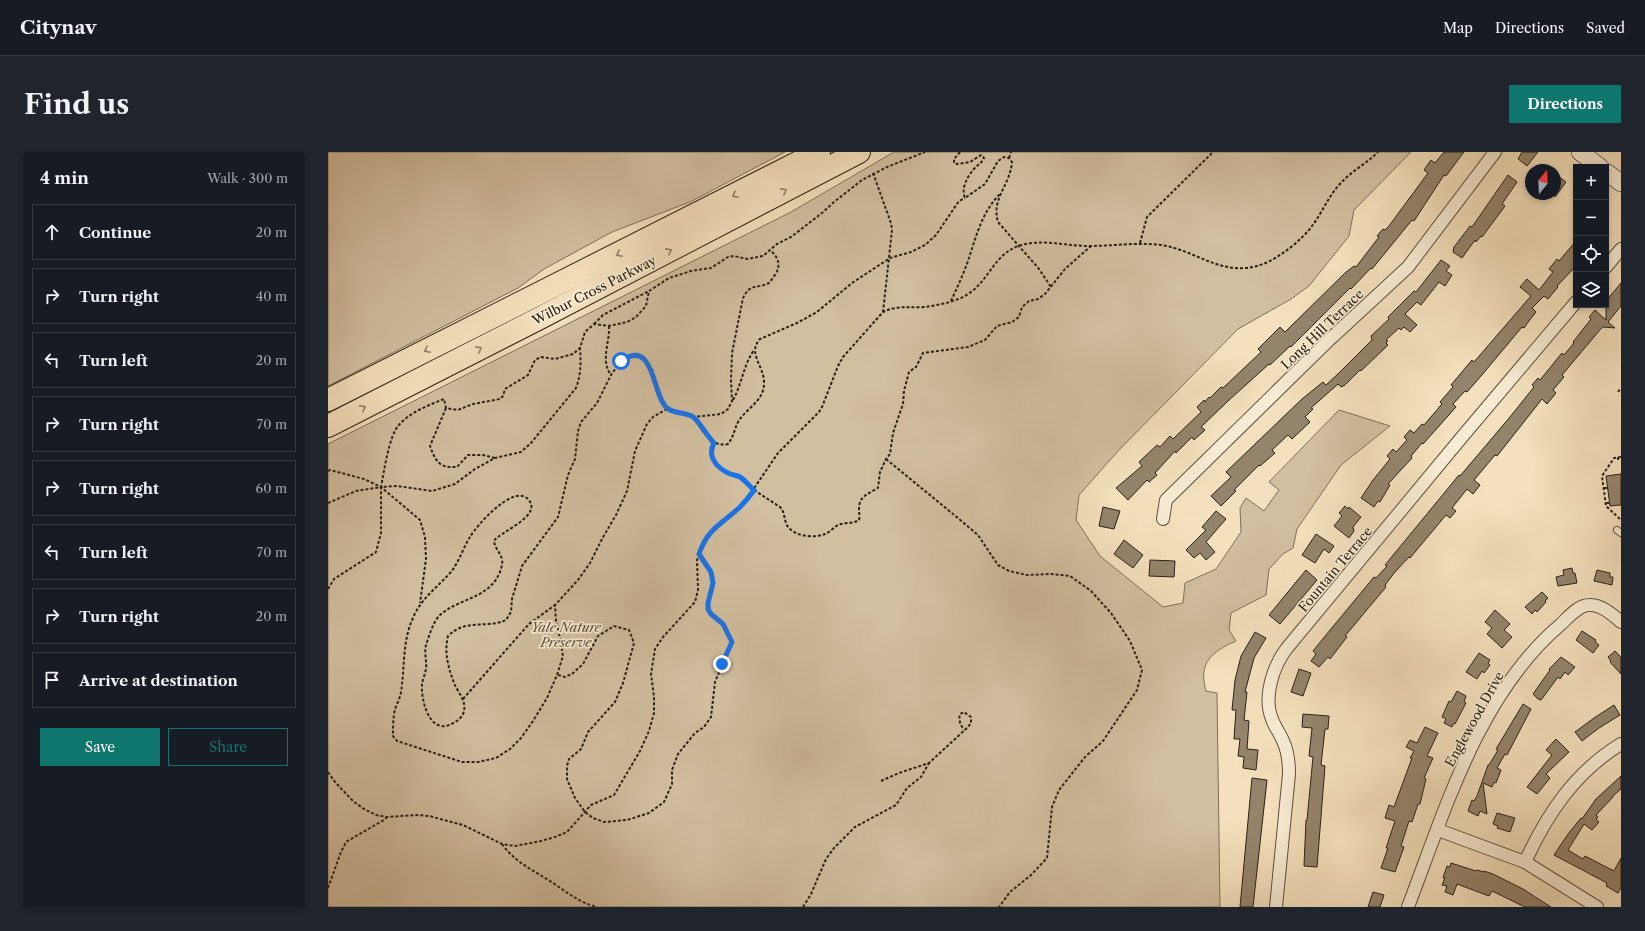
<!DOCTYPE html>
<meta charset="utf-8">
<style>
body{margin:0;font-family:"Libre Caslon Text",serif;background:#20242c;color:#f1f3f6}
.controls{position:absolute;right:12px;top:12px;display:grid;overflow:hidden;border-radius:0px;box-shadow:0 2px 6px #0003}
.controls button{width:36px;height:36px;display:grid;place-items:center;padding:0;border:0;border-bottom:1px solid #363941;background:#171b24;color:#f1f3f6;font:20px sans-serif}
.compass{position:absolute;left:1197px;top:12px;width:36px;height:36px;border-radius:50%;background:#171b24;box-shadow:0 2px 6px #0003;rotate:18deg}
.stop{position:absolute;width:12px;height:12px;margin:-9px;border:3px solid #1a73e8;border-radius:50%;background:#fff}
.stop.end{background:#1a73e8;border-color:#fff;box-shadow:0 1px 4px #0008}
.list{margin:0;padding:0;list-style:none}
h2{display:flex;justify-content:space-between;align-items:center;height:52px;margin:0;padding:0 16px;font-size:17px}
h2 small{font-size:13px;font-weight:400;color:#9ea1a6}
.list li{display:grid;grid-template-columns:26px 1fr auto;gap:12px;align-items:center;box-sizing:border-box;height:56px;margin:0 8px 8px;padding:0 8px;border:1px solid #363941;border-radius:0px}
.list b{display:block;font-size:15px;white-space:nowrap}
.list em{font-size:13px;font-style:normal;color:#9ea1a6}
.actions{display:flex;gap:8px;padding:12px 16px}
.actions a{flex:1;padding:9px 0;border:1px solid #0f766e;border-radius:0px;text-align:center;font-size:14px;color:#0f766e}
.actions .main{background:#0f766e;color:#fff}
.icon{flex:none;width:22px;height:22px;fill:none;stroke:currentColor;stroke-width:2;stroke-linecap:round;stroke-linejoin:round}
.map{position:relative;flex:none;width:1293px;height:755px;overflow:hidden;border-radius:0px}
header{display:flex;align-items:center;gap:24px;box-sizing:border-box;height:56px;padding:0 20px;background:#171b24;border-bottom:1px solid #363941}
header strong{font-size:19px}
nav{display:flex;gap:22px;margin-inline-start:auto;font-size:14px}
.intro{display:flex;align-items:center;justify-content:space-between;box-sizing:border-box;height:96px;padding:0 24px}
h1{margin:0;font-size:28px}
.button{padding:10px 18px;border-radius:0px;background:#0f766e;color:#fff;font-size:14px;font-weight:700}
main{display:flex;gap:24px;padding:0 24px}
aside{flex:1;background:#171b24;border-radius:0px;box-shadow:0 2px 6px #0003}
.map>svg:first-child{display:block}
</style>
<header>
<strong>Citynav</strong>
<nav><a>Map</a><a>Directions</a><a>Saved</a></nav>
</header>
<div class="intro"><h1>Find us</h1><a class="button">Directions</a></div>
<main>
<aside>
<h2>4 min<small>Walk · 300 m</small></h2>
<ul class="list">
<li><svg class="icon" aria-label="ahead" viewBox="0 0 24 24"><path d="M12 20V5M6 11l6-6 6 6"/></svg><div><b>Continue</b></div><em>20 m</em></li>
<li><svg class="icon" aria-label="right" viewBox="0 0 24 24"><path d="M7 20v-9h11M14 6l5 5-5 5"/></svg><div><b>Turn right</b></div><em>40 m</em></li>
<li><svg class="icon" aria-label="left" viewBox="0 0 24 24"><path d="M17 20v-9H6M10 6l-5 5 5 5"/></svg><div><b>Turn left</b></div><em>20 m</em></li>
<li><svg class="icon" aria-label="right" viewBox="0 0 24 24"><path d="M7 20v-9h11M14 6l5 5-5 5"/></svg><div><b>Turn right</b></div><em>70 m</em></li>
<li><svg class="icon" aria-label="right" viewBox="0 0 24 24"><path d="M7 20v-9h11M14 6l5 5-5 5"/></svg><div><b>Turn right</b></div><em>60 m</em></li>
<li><svg class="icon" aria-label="left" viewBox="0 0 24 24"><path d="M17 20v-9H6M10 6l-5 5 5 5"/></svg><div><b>Turn left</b></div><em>70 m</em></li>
<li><svg class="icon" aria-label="right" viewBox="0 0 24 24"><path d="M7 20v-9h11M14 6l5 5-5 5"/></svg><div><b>Turn right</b></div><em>20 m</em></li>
<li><svg class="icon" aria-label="arrive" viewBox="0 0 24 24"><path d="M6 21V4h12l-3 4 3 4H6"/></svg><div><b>Arrive at destination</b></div></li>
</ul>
<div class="actions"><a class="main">Save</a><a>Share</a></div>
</aside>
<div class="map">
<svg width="1293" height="755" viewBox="0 0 1293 755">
<rect width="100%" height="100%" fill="#f4e0bc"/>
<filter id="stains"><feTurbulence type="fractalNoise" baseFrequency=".005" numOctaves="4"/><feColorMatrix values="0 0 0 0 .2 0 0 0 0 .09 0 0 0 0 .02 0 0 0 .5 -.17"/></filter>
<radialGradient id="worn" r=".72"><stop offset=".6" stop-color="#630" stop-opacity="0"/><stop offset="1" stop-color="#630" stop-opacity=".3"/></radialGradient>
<g fill="#d2bfa0" stroke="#7e705a">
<path d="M0 0H457L362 50 284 80 216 117 190 136 0 234Z"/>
<path d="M566 0H1083L1026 58 1021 84 981 134 963 147 910 177 790 299 751 343 748 368 772 404 835 455 855 451 857 431 888 417 913 380 912 356 918 346 936 359 951 338 941 330 1011 258 1062 274 1013 313 969 377 965 396 955 402 941 417 938 443 903 461 901 478 908 489C883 500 870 511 878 539L889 541 892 755H0V292L463 60Z"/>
</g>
<g fill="#94846c" stroke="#2b2015">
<path d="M1116 0H1136L1118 24 1116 23 1086 69 1084 68 1044 117 1043 116 1023 137 1022 136 963 195 962 194 942 213 941 212 900 249 873 275 877 278 866 288 864 285 848 301 847 299 827 321 829 323 821 330 819 328 800 348 788 336 814 314 811 310 829 293 832 295 842 284 845 287 873 260 869 255 876 248 877 250 881 245 882 246 893 235 895 236 933 200 930 197 952 175 957 180 1017 121 1026 114 1028 115 1051 85 1049 84 1055 77 1057 78 1061 74 1100 21 1096 18 1103 8 1107 11Z"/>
<path d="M1194 0H1210L1199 14 1190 7Z"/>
<path d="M1227 22 1238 30 1227 45Z"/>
<path d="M1180 23 1189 30 1174 52 1177 54 1154 85 1153 84 1148 90 1147 88 1134 106 1125 100 1126 95 1142 74 1144 75Z"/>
<path d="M1248 89V114L1229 134 1230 135 1220 147 1216 144 1204 156 1208 160 1201 169 1196 176 1194 175 1153 224 1139 240 1137 239 1125 252 1128 255 1095 292 1094 291 1083 304 1084 306 1060 332 1062 333 1052 350 1050 349 1046 355 1033 346 1045 328 1062 307 1059 304 1065 297 1068 300 1079 288 1076 285 1082 278 1086 281 1094 272 1096 273 1114 252 1112 250 1125 235 1123 233 1144 208 1146 210 1203 144 1192 135 1199 127 1211 138 1225 120 1221 117 1229 107 1231 109Z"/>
<path d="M1113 108 1122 114 1118 119 1124 123 1117 134 1111 130 1093 153 1089 150 1077 162 1089 173 1082 180 1076 175 1073 178 1071 176 1058 188 1060 189 1058 191 1060 193 1033 219 1032 218 1017 233 1013 235 1010 232 983 256 985 257 977 265 982 270 964 287 960 283 944 298 947 301 932 314 931 313 906 338 908 339 893 354 883 344 903 325 898 320 974 247 995 230 998 233 1013 219 1044 188 1043 184 1061 167 1060 165 1086 139 1088 140Z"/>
<path d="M1293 131V154L1280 170 1287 176 1275 175 1271 179 1234 223 1236 225 1225 238 1228 241 1219 252 1214 247 1169 304 1167 303 1146 328 1152 333 1145 342 1139 337 1124 356 1128 359 1122 366 1118 363 1082 406 1081 405 1067 420 1057 433 1058 435 1017 484 1019 485 1002 507 1000 505 991 515 983 509 988 502 985 499 998 483 1046 425 1048 426 1059 414 1057 413 1131 323 1132 324 1182 265 1206 235 1204 233 1210 226 1212 228 1234 201 1236 203 1246 191 1245 190 1263 167 1261 165 1267 158 1278 168V149Z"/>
<path d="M1293 322V353L1282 354 1278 324Z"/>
<path d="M1017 354 1020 357 1021 355 1033 365 1025 375 1026 379 1021 386 1006 374 1014 364 1011 361Z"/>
<path d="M775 355 792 359 786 377 771 374Z"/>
<path d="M888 359 898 367 878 390 887 400 878 408 872 401 866 406 858 398 878 378 874 375Z"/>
<path d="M988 382 1006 394 1001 401 996 397 987 411 974 403Z"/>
<path d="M796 388 815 403 805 416 786 402Z"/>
<path d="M822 408 847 409 846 425 821 424Z"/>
<path d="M1244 416 1245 421H1247L1249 431 1230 434 1228 425 1236 423 1235 418Z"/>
<path d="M978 418 989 428 952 472 941 463Z"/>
<path d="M1269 418 1282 421V425H1285L1284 433 1266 429Z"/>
<path d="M1214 440 1220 446 1217 449 1218 450 1209 460 1207 458 1204 462 1197 455Z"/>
<path d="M1167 458 1182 472 1176 478 1184 485 1174 496 1159 482 1164 476 1157 470Z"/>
<path d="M1254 479 1268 488 1267 490 1271 493 1265 501 1248 488Z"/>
<path d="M927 480 938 486 926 506 917 540H919L916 568 921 569 919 597 930 598 928 618 915 616 916 605 910 604 912 587H906L908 558H904L907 528 913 504Z"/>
<path d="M1287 499 1293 505V522L1282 510 1283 509 1280 505Z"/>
<path d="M1151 501 1162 508 1160 511 1162 513 1156 521 1154 519 1149 527 1138 520Z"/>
<path d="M1233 505 1247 515 1240 523 1237 520 1232 527 1230 525 1213 548 1210 547 1205 542 1222 518 1221 517Z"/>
<path d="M971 517 983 521 975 544 963 540Z"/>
<path d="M1129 539 1138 544 1136 550 1138 551 1127 572 1126 571 1124 575 1116 571 1118 567 1114 565 1121 549 1123 550Z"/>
<path d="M1195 552 1203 557 1179 603 1177 602 1169 616 1173 618 1168 631 1166 630 1164 635 1155 631 1159 662 1152 659 1150 664 1140 659 1144 648 1146 649 1149 644 1160 613H1161L1170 598 1168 597Z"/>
<path d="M1286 553 1292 563 1271 576 1254 589 1247 580 1266 566Z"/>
<path d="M975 562 1001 564 1000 577H997L993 613 997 614 989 715 976 714 978 668H979L985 605 981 604 984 576 974 575Z"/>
<path d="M1097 575 1110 581 1099 604 1105 606 1096 626 1098 627 1092 652H1090L1084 670 1081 669 1073 694 1076 695 1067 720 1053 716 1060 696H1058L1067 669 1057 666 1061 653 1066 655 1084 606H1082L1086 599 1078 595 1082 588 1089 591Z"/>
<path d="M1228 587 1241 600 1218 622 1222 626 1209 642 1199 635 1224 603 1218 598Z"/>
<path d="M1293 624V637L1285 644V645L1268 663 1270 665 1268 667 1271 670 1264 678 1256 672 1240 698 1255 707 1257 704 1286 719 1293 706V736L1290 741 1278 734 1279 731 1226 703 1240 682 1253 666 1254 667 1268 647Z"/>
<path d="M924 626 939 628 925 755H912Z"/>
<path d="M1169 661 1187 666 1182 680 1169 676 1170 674 1165 672Z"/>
<path d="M1123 711 1148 719 1149 718 1156 720V719L1165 722 1195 737 1223 755H1197L1164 739 1161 744 1129 732 1125 743 1117 740 1119 734 1114 733 1117 726H1115L1119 714 1122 715Z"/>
<path d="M1045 740 1056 743 1052 755H1040Z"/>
</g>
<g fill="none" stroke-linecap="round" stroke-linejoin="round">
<defs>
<path id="service" d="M1289 378 1293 381"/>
<g id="minor">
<path d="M1278 115 1293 97"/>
<path d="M835 367 838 348 1000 189 1080 115 1167 0"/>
<path d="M1110 678 1197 710 1269 755"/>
<path d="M1197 710C1219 662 1247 620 1293 592"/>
<path d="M948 755 961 622C961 611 960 599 955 589 952 581 946 574 944 567 935 545 945 514 959 496L1134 285 1248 150"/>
<path d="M1080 755C1117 658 1151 542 1232 473 1240 466 1250 453 1261 453 1273 452 1285 463 1293 470"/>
</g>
<g id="secondary">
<path d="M1252 0 1272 15"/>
<path d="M1278 20 1293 31"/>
</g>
<g id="motorway">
<path d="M0 248 491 0"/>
<path d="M0 274 208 168 531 0"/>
</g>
</defs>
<use href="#service" stroke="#5d503f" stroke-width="8"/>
<use href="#minor" stroke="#5d503f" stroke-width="14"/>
<use href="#secondary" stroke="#2b2015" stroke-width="18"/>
<use href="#motorway" stroke="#2b2015" stroke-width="24"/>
<g stroke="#2b2015" stroke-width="2" stroke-dasharray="3 2" stroke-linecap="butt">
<path d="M632 0 626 7V11L629 12 642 10 653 3 656 6C654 11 649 13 645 18 639 25 633 37 637 46L657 32 670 9 676 5 681 6 684 10C682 34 663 46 670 70L711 117 723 135"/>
<path d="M681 6 683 0"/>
<path d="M545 21 563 71 564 78 555 160"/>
<path d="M812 91 819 65 885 0"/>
<path d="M623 149C629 136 635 123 640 109 648 85 654 59 673 41"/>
<path d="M266 172 275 163 321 139"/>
<path d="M281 174C282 191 272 208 283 223"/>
<path d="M1290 240 1293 236"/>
<path d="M405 248C414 232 415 214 426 198"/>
<path d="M118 256 102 294C108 310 111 316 129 315L140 303H155L167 306"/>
<path d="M339 257 325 265 319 272 307 299 299 339 288 363 274 387 262 411 250 428 227 453 228 469 232 486 235 504 229 523 219 546 205 569 193 586 182 597 168 606 150 610H134L69 589 65 584C65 576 65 566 67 557 69 552 72 546 73 540 77 515 74 490 85 466 93 446 110 435 123 420 131 410 135 396 142 385 149 373 185 332 200 347 216 364 171 380 166 389 167 397 173 401 174 408 175 412 173 416 172 420 161 447 131 446 112 463 105 470 101 484 98 493 96 501 99 509 98 517 97 522 95 527 94 532 93 545 99 577 118 574 125 572 132 568 135 562 140 550 130 541 126 531 120 515 116 500 120 484 138 466 159 477 178 468L183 460 184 447 194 414 230 365 240 323 247 307 250 279 253 270 269 251 283 223 293 209 303 204 311 205 320 212 325 219 332 247 339 257 365 265 393 262 400 257 404 249 403 228 404 201 415 146C422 131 429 137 441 131 443 129 445 125 447 123 453 114 451 106 443 99"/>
<path d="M365 265C374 277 382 296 400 292 406 284 406 278 410 270 418 256 437 249 436 230 436 214 419 201 432 187L469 171 489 160 524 131 562 106 583 100 597 93 608 83 631 49 637 46"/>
<path d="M386 291 382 301 384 306 391 314 399 321 413 326 426 338 452 355C458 361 455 371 462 377 470 385 488 386 497 382 502 380 506 375 510 373 517 370 525 372 531 368 532 364 531 361 531 357 531 344 540 342 550 336L552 320 558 307 562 302 565 281 575 252 576 239 581 220 588 215 595 201 640 195 657 188 669 174 684 170 691 165 694 155 701 149 710 147 717 142 737 117 763 94"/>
<path d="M1290 305V309"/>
<path d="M1293 305 1286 306 1274 324 1278 354 1293 368"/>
<path d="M558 307 625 362 650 383 670 413 681 419 699 423 723 422 742 424 763 439 783 461 802 489 814 518 809 538 775 589 757 605 731 638 724 655 719 706 703 723 682 740 671 755"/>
<path d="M0 319 2 318 36 327 53 335 92 368 97 385 98 407 92 451"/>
<path d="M1276 336H1280"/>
<path d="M0 351 28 339 53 335C56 320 61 283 71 273 82 260 101 253 116 247L118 256 130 258 145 252 172 247 175 244 177 237 200 223 207 208 213 205 227 207 245 202 252 196 257 180 266 172 281 174 299 170 308 165 318 154 321 139 341 126 363 119 383 116 400 105 406 104 419 107 435 104 449 92 463 85 494 61 506 50 534 28 559 15 597 0"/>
<path d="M1278 351H1282"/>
<path d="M0 437 6 427 48 400 53 381V335L69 334 104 339 127 332 147 317 167 306 193 300 203 291 248 236C253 222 253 211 252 196"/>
<path d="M230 523 237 525 244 522 255 512 270 484 286 474 301 478 306 491 295 531 287 550 260 580 253 597 241 607 239 614V627L247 646 257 660 265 666 276 670 299 668 321 661 336 650 344 632V618L350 602 367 581 376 575 383 565 387 530 404 489 395 472 383 462 380 457V451L385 431 383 420 371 402"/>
<path d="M135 547 201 472 227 453"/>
<path d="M0 620 7 630 25 649 36 657 48 663 59 665 88 663 101 664 135 673 174 692 187 694 213 689 227 685 239 680 263 653 286 643 312 599 321 579 326 561V545L323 522 327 497 335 485 367 450 370 438 369 408 373 395 380 383 387 375 416 351 450 301 491 260 494 255 510 214 515 205 555 160C569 153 582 156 597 155 610 153 628 150 640 142 665 126 666 95 704 91 723 89 742 94 761 94 785 94 809 90 833 93 869 98 895 127 935 112 951 106 974 88 984 74 994 61 1000 45 1011 33 1022 20 1038 12 1050 0"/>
<path d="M553 629 571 621 601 611 640 575 643 571V565L636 560 632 562C630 569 633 573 636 578"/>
<path d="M174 692C187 711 209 720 228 733 241 742 253 751 269 755"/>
<path d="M0 736 13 700 18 690 56 668 59 665"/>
<path d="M475 755 483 742 498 707 506 696 527 675 568 653 579 636 593 625 601 611"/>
</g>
<use href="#service" stroke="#f8ebd3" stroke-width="6"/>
<use href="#minor" stroke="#f8ebd3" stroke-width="12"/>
<use href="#secondary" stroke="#f8ebd3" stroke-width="17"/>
<use href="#motorway" stroke="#f4e0bc" stroke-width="22"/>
</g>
<defs><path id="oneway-chevron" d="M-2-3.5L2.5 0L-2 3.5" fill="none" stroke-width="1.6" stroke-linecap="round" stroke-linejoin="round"/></defs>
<g stroke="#908068">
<use href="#oneway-chevron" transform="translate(456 39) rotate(-28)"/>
<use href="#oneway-chevron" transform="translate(407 43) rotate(153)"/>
<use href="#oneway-chevron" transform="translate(341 99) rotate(-28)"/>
<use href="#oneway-chevron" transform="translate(291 102) rotate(153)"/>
<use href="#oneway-chevron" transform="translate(151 197) rotate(-27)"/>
<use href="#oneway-chevron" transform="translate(99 198) rotate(153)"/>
<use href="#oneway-chevron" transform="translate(35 256) rotate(-27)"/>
</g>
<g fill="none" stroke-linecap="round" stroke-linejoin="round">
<path stroke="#1a73e8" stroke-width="5" d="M293 209C327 185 324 244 339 256 346 262 358 260 365 265 370 268 380 285 386 291 379 304 388 315 400 321 404 323 408 323 412 325 417 328 421 334 426 338 422 344 417 350 412 355 394 372 380 376 371 402L383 420 385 431 380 451V457L383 462 395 472 404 490 394 512"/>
</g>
<g text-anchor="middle" stroke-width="3.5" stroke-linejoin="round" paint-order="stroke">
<g font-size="13" fill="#2b2015" stroke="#f8ebd3">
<text transform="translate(266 138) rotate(-27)" y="5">Wilbur Cross Parkway</text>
<text transform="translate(994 177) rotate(-44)" y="5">Long Hill Terrace</text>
<text transform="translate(1007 417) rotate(-50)" y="5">Fountain Terrace</text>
<text transform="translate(1146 567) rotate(-61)" y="5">Englewood Drive</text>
</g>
<g font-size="13" font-style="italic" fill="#5d503f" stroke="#f8ebd3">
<text x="238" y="480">Yale Nature<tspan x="238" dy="15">Preserve</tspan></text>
</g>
</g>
<rect width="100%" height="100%" filter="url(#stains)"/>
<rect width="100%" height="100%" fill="url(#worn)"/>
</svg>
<div class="controls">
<button>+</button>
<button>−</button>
<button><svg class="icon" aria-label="locate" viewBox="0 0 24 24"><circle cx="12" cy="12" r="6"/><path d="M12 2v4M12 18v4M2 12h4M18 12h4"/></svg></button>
<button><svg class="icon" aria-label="layers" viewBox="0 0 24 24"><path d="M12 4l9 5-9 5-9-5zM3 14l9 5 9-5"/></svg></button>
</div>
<svg class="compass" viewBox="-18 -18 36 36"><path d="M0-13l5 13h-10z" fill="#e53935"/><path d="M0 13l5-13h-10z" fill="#9ea1a6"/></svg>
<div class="stop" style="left:293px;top:209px"></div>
<div class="stop end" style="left:394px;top:512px"></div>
</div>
</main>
